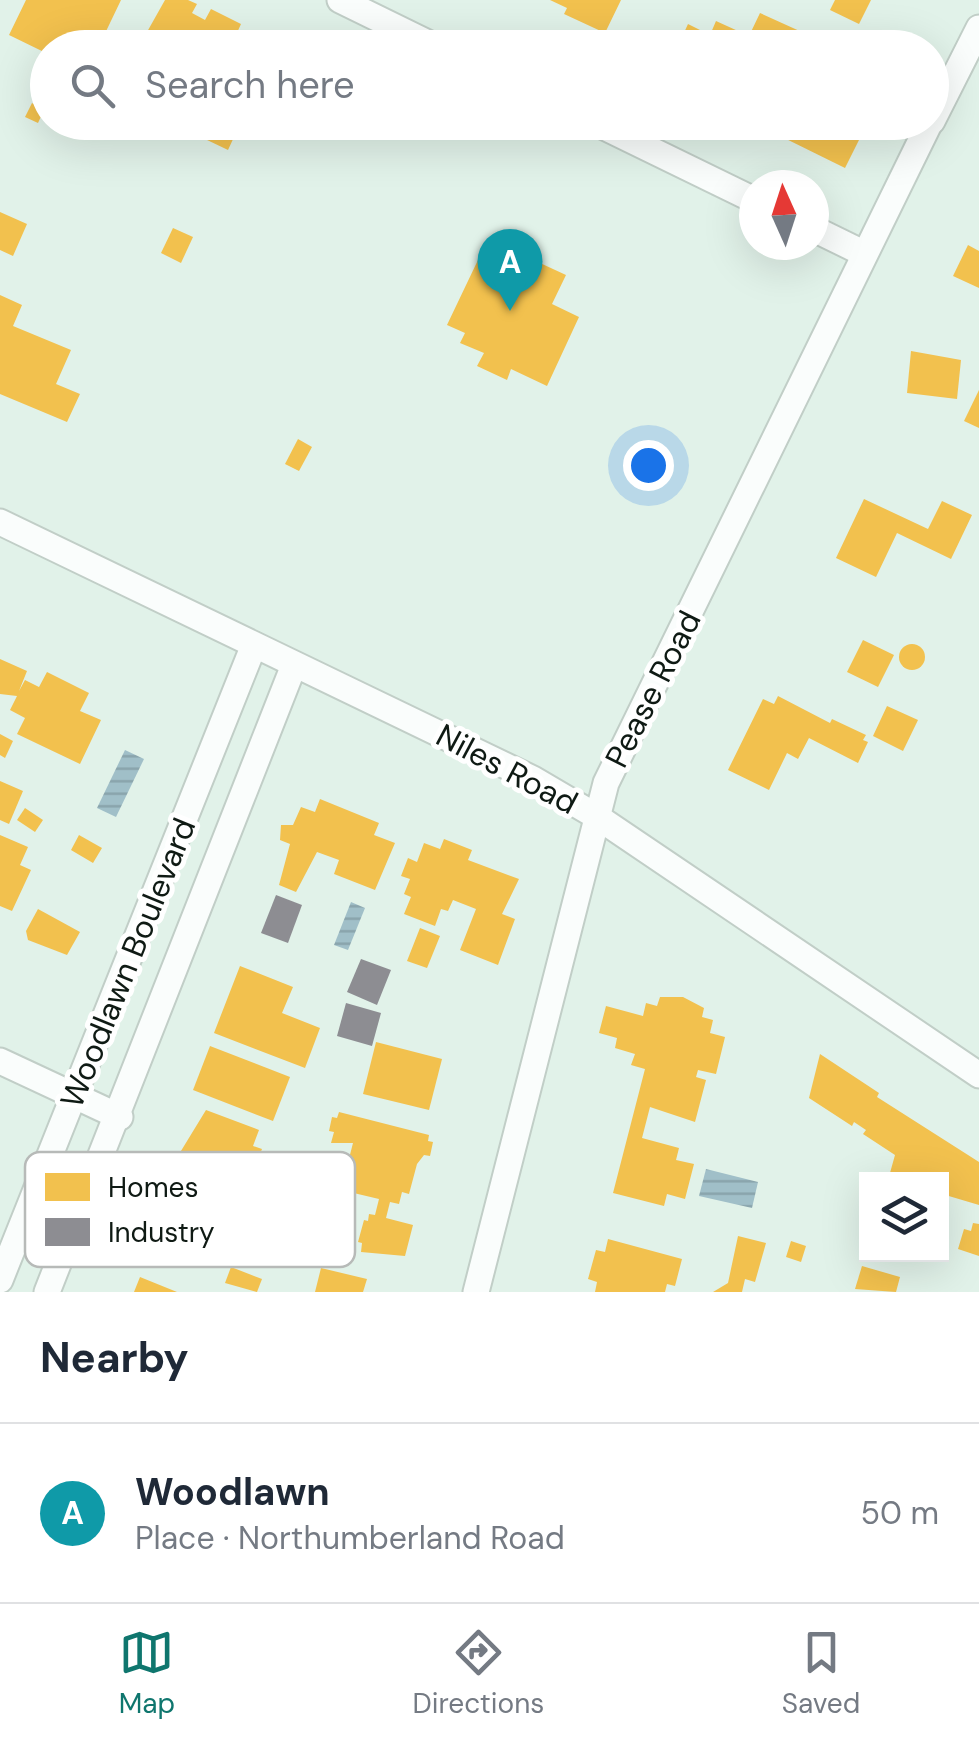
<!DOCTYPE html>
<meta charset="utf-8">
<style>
body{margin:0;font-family:"DM Sans",sans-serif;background:#f6f6f7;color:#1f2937}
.controls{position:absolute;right:30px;bottom:30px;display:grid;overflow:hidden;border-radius:0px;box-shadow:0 10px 40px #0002}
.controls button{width:90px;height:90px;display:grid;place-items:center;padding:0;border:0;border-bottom:2px solid #e0e1e3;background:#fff;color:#1f2937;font:50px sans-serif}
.compass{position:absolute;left:739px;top:170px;width:90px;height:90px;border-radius:50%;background:#fff;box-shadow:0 10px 40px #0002;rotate:357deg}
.you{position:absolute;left:648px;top:465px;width:35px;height:35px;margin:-25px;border:8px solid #fff;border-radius:50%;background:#1a73e8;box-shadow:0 0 0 15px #1a73e833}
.badge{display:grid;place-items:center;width:65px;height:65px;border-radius:50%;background:#0f766e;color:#fff;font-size:32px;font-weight:700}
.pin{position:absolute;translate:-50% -82px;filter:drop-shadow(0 2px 5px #0008)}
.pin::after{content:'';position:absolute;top:52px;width:35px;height:30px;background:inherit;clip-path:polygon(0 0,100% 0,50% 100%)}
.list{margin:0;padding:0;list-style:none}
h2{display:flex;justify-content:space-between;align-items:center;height:130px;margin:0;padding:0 40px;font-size:42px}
h2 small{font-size:32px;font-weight:400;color:#747a83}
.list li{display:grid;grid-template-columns:65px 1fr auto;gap:30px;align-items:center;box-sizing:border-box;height:180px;padding:0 40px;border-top:2px solid #e0e1e3}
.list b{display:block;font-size:38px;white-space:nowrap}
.list p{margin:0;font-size:32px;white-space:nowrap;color:#747a83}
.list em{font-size:32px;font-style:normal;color:#747a83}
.icon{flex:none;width:55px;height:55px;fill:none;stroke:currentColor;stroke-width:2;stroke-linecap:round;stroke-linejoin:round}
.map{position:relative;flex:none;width:979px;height:1292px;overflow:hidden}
.search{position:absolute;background:#fff;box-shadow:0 10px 40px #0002;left:30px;right:30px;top:30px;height:110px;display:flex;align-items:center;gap:25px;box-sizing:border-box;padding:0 35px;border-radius:55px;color:#747a83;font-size:38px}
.sheet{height:310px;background:#fff}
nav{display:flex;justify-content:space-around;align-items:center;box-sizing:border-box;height:140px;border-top:2px solid #e0e1e3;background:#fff;font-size:28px;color:#747a83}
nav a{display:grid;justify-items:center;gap:5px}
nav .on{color:#0f766e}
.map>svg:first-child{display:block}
</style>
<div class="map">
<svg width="979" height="1292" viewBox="0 0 979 1292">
<defs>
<pattern id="water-rules" width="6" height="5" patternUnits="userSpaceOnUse" patternTransform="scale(2.5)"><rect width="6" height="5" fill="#a0bfc8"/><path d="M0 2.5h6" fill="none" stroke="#89a4ab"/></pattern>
</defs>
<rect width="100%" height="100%" fill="#e1f2e9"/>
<g fill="url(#water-rules)">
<path d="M125 750 144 759 116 817 97 808Z"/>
<path d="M351 902 365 908 348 950 334 945Z"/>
<path d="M706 1169 758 1182 752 1208 699 1196Z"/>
</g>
<g fill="#f2c14e">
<path d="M26 0H121L98 48H48V54L9 35Z"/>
<path d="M165 0H188L197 4 192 13 205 20 211 9 241 24 236 35 261 48H138Z"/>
<path d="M550 0H621L605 33 564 14 567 8Z"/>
<path d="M835 0H871L859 24 830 10Z"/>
<path d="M760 13 804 33 797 48H677L688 24 710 35 716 21 749 36Z"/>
<path d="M32 103 44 110 38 123 25 117Z"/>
<path d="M184 122H241L228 150 182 128Z"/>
<path d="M777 122H868L845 168 772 132Z"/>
<path d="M0 212 27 224 13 256 0 250Z"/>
<path d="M173 228 193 237 181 263 161 253Z"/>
<path d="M488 239 566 275 552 304 579 317 547 386 511 369 507 380 477 366 484 353 460 343 465 333 447 325Z"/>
<path d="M968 245 979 251V288L953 276Z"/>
<path d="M0 295 22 305 13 326 71 350 56 384 80 394 67 422 0 394Z"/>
<path d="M911 351 961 360 957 399 907 393Z"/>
<path d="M979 390V428L964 421Z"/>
<path d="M298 439 312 447 299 471 285 464Z"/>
<path d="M864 499 928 529 942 501 972 515 951 559 897 533 876 577 836 558Z"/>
<path d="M863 640 894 655 878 687 847 672Z"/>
<circle cx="912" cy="657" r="13"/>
<path d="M0 659 27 671 19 691 25 680 39 687 47 672 89 693 80 711 101 720 80 764 17 734 25 718 10 710 17 696 0 694Z"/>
<path d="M778 696 830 723 832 719 866 735 863 740 868 742 858 763 809 738 798 759 787 753 769 790 728 770 763 699 774 704Z"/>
<path d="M887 706 918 720 903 751 873 736Z"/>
<path d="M0 734 13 741 5 758 0 755Z"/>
<path d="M0 781 23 791 9 824 0 820Z"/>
<path d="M320 799 379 823 374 835 395 843 375 890 334 874 339 860 317 852 296 892 279 885 290 844 280 840 281 825H293L301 807 315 812Z"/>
<path d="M25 808 43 820 35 832 17 820Z"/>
<path d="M0 835 28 847 20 865 31 870 12 911 0 906Z"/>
<path d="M79 835 102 848 93 863 71 850Z"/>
<path d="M444 839 472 850 468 860 519 879 502 914 515 919 498 965 460 950 476 909 453 900 448 911 441 909 435 926 404 914 411 897 404 894 410 879 401 876 408 858 417 862 424 843 440 849Z"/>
<path d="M38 909 80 932 67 955 28 940 26 931Z"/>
<path d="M420 928 440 936 427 968 407 961Z"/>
<path d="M240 966 293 987 282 1013 320 1028 305 1068 214 1033Z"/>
<path d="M660 997H683L704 1008 702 1017 713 1020 710 1033 725 1037 716 1074 698 1070 696 1077 706 1080 695 1122 650 1107 642 1138 679 1148 676 1160 694 1164 685 1199 667 1194 664 1206 613 1193 645 1069 631 1065 635 1054 615 1048 617 1038 599 1033 606 1006 643 1016 646 1003 657 1006Z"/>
<path d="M376 1042 442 1059 429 1110 363 1094Z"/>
<path d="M210 1046 290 1077 273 1121 193 1090Z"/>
<path d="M820 1054 879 1093 877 1097 979 1162V1205L942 1194V1180H888L895 1155 863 1134 866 1130 854 1122 852 1126 809 1098Z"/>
<path d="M206 1110 259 1130 253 1146 262 1149 247 1187 238 1184 236 1188 173 1164Z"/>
<path d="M339 1112 429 1135 428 1141 433 1142 430 1156 424 1155 417 1164 409 1194 402 1192 399 1204 390 1202 386 1218 413 1225 405 1256 361 1252 362 1243 358 1242 364 1220 368 1221 369 1214 375 1215 379 1199 341 1190 353 1143H331L334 1132 329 1131 332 1117 337 1118Z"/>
<path d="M973 1223 979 1224V1256L958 1249 964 1229 971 1231Z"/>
<path d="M738 1236 766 1243 755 1282 745 1279 742 1292H713L728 1283Z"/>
<path d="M608 1239 682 1259 675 1286 667 1284 665 1292H595L597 1282 588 1279 596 1250 605 1252Z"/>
<path d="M791 1241 806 1246 801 1262 786 1257Z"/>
<path d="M862 1266 900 1277 896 1292 855 1289Z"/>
<path d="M231 1267 262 1279 257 1292 225 1283Z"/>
<path d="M321 1268 367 1279 363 1292H315Z"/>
<path d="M140 1277 177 1292H134Z"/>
</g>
<g fill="#8d8d92">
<path d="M276 895 302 905 288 943 261 933Z"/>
<path d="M361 959 391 970 377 1005 347 992Z"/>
<path d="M346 1003 381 1013 372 1046 337 1036Z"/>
</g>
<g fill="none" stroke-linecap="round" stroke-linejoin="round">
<defs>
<g id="street">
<path d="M340 0 438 48"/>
<path d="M932 121 979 28"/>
<path d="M594 122 754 200"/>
<path d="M814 229 863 253"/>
<path d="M0 522 533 779 596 816 979 1075"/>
<path d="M0 1061 120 1117"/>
<path d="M0 1280 254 645"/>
<path d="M47 1292 294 665"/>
<path d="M476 1292 606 783 930 122"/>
</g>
</defs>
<use href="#street" stroke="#c1cec7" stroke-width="29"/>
<use href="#street" stroke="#fafdfc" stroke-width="25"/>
</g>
<g text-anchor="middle" stroke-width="10" stroke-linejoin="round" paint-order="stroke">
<g font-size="32" fill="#0f1a14" stroke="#fff">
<text transform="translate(653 689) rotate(-63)" y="11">Pease Road</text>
<text transform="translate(507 769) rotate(28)" y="11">Niles Road</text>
<text transform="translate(128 963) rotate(-68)" y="11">Woodlawn Boulevard</text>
</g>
</g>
<rect x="25" y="1152" width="330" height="115" rx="15" fill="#fff" stroke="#b7bab8" stroke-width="2.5"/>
<rect x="45" y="1173" width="45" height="28" fill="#f2c14e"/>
<rect x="45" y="1218" width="45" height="28" fill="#8d8d92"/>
<g font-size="28" fill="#0f1a14">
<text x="108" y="1197">Homes</text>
<text x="108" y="1242">Industry</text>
</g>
</svg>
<div class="controls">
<button><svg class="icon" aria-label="layers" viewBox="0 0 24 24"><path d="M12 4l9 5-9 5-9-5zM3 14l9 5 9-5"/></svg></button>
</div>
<svg class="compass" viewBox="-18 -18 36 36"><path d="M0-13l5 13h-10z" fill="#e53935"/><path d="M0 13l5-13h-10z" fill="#747a83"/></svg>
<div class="you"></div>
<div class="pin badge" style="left:510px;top:311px;background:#0f9aa8">A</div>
<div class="search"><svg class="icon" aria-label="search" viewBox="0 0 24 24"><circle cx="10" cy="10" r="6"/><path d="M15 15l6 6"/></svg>Search here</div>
</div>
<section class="sheet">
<h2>Nearby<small></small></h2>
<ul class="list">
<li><span class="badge" style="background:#0f9aa8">A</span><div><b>Woodlawn</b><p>Place · Northumberland Road</p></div><em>50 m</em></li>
</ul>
</section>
<nav>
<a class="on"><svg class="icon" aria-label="map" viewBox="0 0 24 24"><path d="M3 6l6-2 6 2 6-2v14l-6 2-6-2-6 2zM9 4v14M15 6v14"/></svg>Map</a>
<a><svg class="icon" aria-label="directions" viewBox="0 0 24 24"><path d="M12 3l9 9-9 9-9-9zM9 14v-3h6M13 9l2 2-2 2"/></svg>Directions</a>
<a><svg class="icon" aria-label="saved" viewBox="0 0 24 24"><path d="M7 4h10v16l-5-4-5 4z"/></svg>Saved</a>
</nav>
